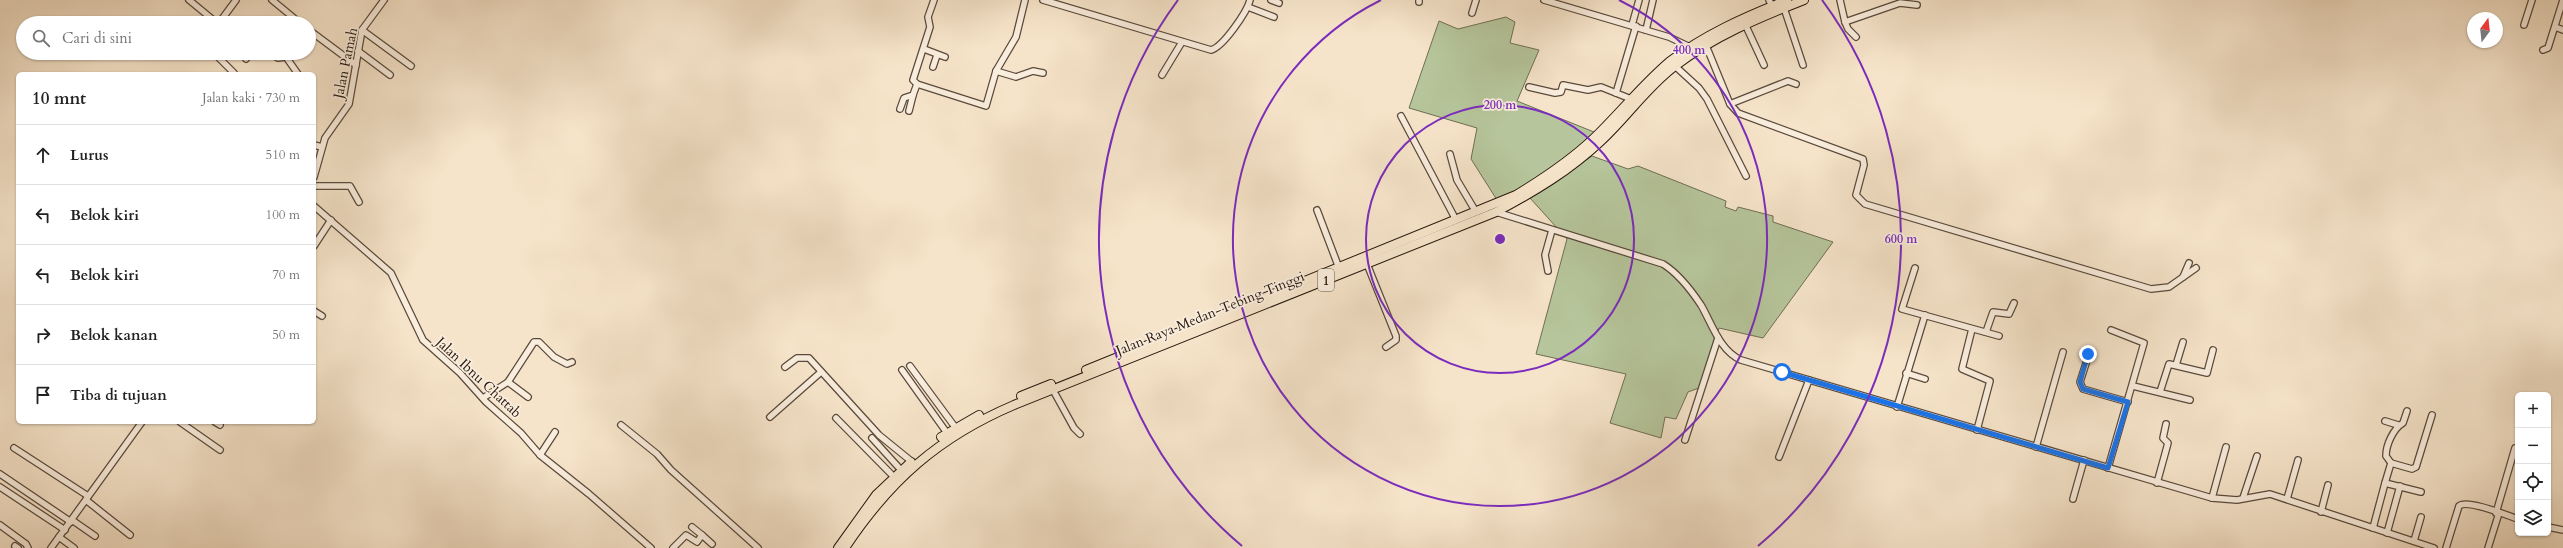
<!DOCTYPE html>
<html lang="id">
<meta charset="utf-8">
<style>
body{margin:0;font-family:Cardo,serif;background:#f2f2f2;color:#222}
.controls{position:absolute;right:12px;bottom:12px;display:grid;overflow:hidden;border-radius:6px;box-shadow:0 1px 3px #0004}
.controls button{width:36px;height:36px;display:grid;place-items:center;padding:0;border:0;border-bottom:1px solid #e0e0e0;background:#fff;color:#222;font:20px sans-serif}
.compass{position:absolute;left:2467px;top:12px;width:36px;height:36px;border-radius:50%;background:#fff;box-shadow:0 1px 3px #0004;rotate:15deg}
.stop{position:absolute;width:12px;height:12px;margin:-9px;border:3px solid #1a73e8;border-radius:50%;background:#fff}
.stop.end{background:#1a73e8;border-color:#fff;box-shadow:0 1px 4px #0008}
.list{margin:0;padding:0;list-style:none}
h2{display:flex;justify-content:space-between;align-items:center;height:52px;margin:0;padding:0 16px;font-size:17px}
h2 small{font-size:13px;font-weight:400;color:#767676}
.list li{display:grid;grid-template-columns:26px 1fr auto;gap:12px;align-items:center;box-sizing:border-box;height:60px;padding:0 16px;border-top:1px solid #e0e0e0}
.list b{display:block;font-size:15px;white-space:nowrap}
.list em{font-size:13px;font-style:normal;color:#767676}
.icon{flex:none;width:22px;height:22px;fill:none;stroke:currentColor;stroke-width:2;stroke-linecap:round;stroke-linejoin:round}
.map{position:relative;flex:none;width:2563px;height:548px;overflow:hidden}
.search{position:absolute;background:#fff;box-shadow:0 1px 3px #0004;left:16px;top:16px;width:300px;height:44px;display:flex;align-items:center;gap:10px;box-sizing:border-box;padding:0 14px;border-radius:22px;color:#767676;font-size:15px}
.panel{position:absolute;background:#fff;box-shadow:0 1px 3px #0004;left:16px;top:72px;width:300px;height:352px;border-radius:6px}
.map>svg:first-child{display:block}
</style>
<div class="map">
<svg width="2563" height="548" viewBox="0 0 2563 548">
<rect width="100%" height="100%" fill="#f6e4ca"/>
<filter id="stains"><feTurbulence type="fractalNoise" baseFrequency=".005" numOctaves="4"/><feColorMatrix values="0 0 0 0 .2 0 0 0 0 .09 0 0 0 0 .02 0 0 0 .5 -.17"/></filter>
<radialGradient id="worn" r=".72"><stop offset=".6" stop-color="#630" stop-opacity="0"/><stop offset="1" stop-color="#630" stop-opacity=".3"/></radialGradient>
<g fill="#b6c59b" stroke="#6e6e54">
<path d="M1506 17 1515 22 1510 43 1539 50 1517 101 1594 132C1566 161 1534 182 1497 200L1471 159 1477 128 1409 108 1439 21 1458 29Z"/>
<path d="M1592 156 1628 169 1638 166 1726 201 1725 207 1736 211 1738 207 1773 216V222L1833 242 1763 338 1719 328 1699 388 1688 392 1676 419 1665 417 1661 438 1610 423 1626 374 1536 354 1567 239 1530 198Z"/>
</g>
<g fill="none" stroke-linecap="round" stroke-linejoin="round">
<defs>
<g id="minor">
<path d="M189 0 217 23"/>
<path d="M272 0 300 23"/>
<path d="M934 0 928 17 930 27 913 80 917 84 986 106 996 71 1016 37 1025 0"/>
<path d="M1043 0 1211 50C1223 47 1247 12 1250 0"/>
<path d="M1271 0 1279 3"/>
<path d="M1544 0 1669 37 1690 47"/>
<path d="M1769 0 1772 6"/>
<path d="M1840 0 1845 22 1900 3 1917 5"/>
<path d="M1419 2V0"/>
<path d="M1248 7 1274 17"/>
<path d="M1784 8 1803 65"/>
<path d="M1472 13 1476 0"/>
<path d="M1845 22 1848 29 1856 37"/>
<path d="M219 23 236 0"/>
<path d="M1745 24 1764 65"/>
<path d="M1632 25 1639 0"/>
<path d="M2524 25 2532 0"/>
<path d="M2555 27 2563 30"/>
<path d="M309 30 356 65"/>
<path d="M362 30 411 66"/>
<path d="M1646 30 1653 0"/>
<path d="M1705 43 1730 104 1738 113 1863 159 1864 165 1856 195 1865 204 2151 289 2169 287 2196 268"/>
<path d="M924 49 945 57"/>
<path d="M2543 50 2548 48 2563 0"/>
<path d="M358 51 390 75"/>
<path d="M214 53 234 73"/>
<path d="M269 53 278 58 286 57"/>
<path d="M290 53 286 57 298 74"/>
<path d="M246 59 251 53"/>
<path d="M1675 66 1699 88 1707 99 1746 176"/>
<path d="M933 67 937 55"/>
<path d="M996 71 1016 77 1033 71 1043 73"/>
<path d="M1162 75 1182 42"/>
<path d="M1529 87 1555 93 1561 92 1563 85 1588 90 1601 87 1631 99"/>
<path d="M1616 93 1636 26"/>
<path d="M1730 104 1788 81 1796 84"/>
<path d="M900 109 904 98 913 95 917 84"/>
<path d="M909 111 913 95"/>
<path d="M1401 116 1456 220"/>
<path d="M314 145 322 147"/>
<path d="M1450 154 1457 180 1476 212"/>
<path d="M314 177 325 138 349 104 362 30 384 0"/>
<path d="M314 186H350L359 202"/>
<path d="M314 206 391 273 423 340 460 373 486 402 521 433 540 455 589 494 651 548"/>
<path d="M1317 210 1339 268"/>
<path d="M1496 212 1663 264C1679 274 1691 290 1701 305 1712 324 1720 351 1741 360L2212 498 2237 500 2270 494 2434 548"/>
<path d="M314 246 331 220"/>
<path d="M1367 264 1396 336V340L1386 347"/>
<path d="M1915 268 1902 309 1999 336"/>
<path d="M1548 271 1545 255 1552 230"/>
<path d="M2183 277 2189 263"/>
<path d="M314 311 322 316"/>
<path d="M1972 329 1962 369 1990 381 1977 430"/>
<path d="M1986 332 1993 312 2009 314 2014 303"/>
<path d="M2089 354 2080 382 2083 389 2128 402"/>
<path d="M2176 365 2183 342"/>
<path d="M910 366 955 427"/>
<path d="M785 367 797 358H809L879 435 911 461"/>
<path d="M902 370 947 433"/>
<path d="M1906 373 1925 379"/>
<path d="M508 382 534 342H539L554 357 567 364 572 362"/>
<path d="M2133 386 2190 400"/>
<path d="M1053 390 1074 428 1080 434"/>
<path d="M2160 392 2169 364 2207 373 2213 350"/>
<path d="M483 398 508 382 528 397"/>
<path d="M1897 407 1925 315"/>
<path d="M770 417 821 372"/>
<path d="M836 418 894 477"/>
<path d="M2385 421 2398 425"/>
<path d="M180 422 220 450"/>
<path d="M215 422 220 425"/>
<path d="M621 425 657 454 671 470 758 548"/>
<path d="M872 438 901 470"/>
<path d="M1685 440 1718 338"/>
<path d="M2036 447 2063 352"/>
<path d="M14 448 88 496"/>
<path d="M540 455 555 432"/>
<path d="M1779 457 1809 380"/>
<path d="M2391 463 2386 456C2386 445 2393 429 2403 423L2407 411"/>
<path d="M2108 468 2144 343 2111 330"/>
<path d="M0 474 71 522"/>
<path d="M2157 483 2168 443 2163 438 2166 424"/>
<path d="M2385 483 2391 463 2412 469 2416 467 2432 415"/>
<path d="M0 487 65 530"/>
<path d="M2212 498 2226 447"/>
<path d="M2243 498 2257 456"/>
<path d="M2073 499 2084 460"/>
<path d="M2287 499 2298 460"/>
<path d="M86 500 130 535"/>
<path d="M2321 512 2328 485"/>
<path d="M2496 513 2515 448"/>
<path d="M72 520 95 536"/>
<path d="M0 525 26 544 28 548"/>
<path d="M692 527 702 535"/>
<path d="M2548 527 2563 530"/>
<path d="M2373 528 2385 483 2421 492"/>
<path d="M2387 533 2400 486"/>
<path d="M59 537 74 548"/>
<path d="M2414 541 2421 517"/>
<path d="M15 546 18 548"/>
<path d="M51 548 142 422"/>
<path d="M673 548 686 535 697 542 702 535 712 544"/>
<path d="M2446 548 2459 506C2467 499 2506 515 2518 519"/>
<path d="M2488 548 2499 513"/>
</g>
<g id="highway">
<path d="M1086 370 1516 195C1544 178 1570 161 1594 138 1620 113 1642 85 1669 62 1705 34 1745 17 1787 0"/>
<path d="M1021 396 1051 384"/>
<path d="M941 437 979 415"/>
<path d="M838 548 876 495 911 462"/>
<path d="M845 548C890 480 939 437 1014 405L1496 212C1534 192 1569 171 1601 141 1627 117 1647 87 1675 66 1715 36 1758 18 1804 0"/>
</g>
</defs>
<use href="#minor" stroke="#5a4a3c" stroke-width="8"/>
<use href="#highway" stroke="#26160d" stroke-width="10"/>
<use href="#minor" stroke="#f9eddd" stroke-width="5.5"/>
<use href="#highway" stroke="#f6e4ca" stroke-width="8"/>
</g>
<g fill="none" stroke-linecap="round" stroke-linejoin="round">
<path stroke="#1a73e8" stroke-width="5" d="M1782 372 2108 468 2128 402 2083 389 2080 382 2088 354"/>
</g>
<g fill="none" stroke="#7b2cbf" stroke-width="2">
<circle cx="1500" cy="239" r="134"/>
<path d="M1619 0A267 267 0 1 1 1381 0"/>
<path d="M1242 546A401 401 0 0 1 1178 0M1822 0A401 401 0 0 1 1758 546"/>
</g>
<g text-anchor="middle" stroke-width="3.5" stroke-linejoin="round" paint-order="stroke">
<rect fill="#f9eddd" stroke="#65564b" stroke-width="1" x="1318" y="269" width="16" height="22" rx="3"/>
<g font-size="13" font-weight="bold" fill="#26160d">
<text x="1326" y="285">1</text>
</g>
<g font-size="14" fill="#26160d" stroke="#f9eddd">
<text transform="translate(345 63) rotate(-78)" y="5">Jalan Pamah</text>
<text transform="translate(1210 313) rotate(-22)" y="5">Jalan Raya Medan-Tebing Tinggi</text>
<text transform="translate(479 377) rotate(43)" y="5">Jalan Ibnu Chattab</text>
</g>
</g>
<circle cx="1500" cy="239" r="6" fill="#7b2cbf" stroke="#f9eddd" stroke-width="2"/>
<g font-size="12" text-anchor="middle" font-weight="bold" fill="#7b2cbf" stroke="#f9eddd" stroke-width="3.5" stroke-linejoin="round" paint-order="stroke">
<text x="1689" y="54">400 m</text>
<text x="1500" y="109">200 m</text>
<text x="1901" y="243">600 m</text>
</g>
<rect width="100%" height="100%" filter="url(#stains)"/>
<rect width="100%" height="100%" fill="url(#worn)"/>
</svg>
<div class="controls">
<button>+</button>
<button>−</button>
<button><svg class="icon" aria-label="locate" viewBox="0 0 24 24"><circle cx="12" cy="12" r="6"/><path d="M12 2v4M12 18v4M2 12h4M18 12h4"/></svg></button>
<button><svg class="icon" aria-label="layers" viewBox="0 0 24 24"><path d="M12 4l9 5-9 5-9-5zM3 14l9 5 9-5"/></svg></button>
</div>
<svg class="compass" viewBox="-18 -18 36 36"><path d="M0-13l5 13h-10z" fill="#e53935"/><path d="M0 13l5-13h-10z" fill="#767676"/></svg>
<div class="stop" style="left:1782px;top:372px"></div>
<div class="stop end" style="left:2088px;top:354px"></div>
<div class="search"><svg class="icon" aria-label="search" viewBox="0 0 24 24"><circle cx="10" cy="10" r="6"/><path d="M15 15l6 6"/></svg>Cari di sini</div>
<section class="panel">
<h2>10 mnt<small>Jalan kaki · 730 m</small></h2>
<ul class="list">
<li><svg class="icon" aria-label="ahead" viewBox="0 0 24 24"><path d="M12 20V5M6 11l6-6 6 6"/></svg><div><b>Lurus</b></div><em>510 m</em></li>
<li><svg class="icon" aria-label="left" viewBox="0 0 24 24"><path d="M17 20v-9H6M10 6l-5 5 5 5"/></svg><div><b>Belok kiri</b></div><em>100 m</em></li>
<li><svg class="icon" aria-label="left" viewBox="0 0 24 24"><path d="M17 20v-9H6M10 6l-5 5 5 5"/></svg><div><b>Belok kiri</b></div><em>70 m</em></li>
<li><svg class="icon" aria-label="right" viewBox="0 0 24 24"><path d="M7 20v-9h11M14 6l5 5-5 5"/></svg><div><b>Belok kanan</b></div><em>50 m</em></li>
<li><svg class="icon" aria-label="arrive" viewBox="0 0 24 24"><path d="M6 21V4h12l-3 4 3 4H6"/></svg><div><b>Tiba di tujuan</b></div></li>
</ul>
</section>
</div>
